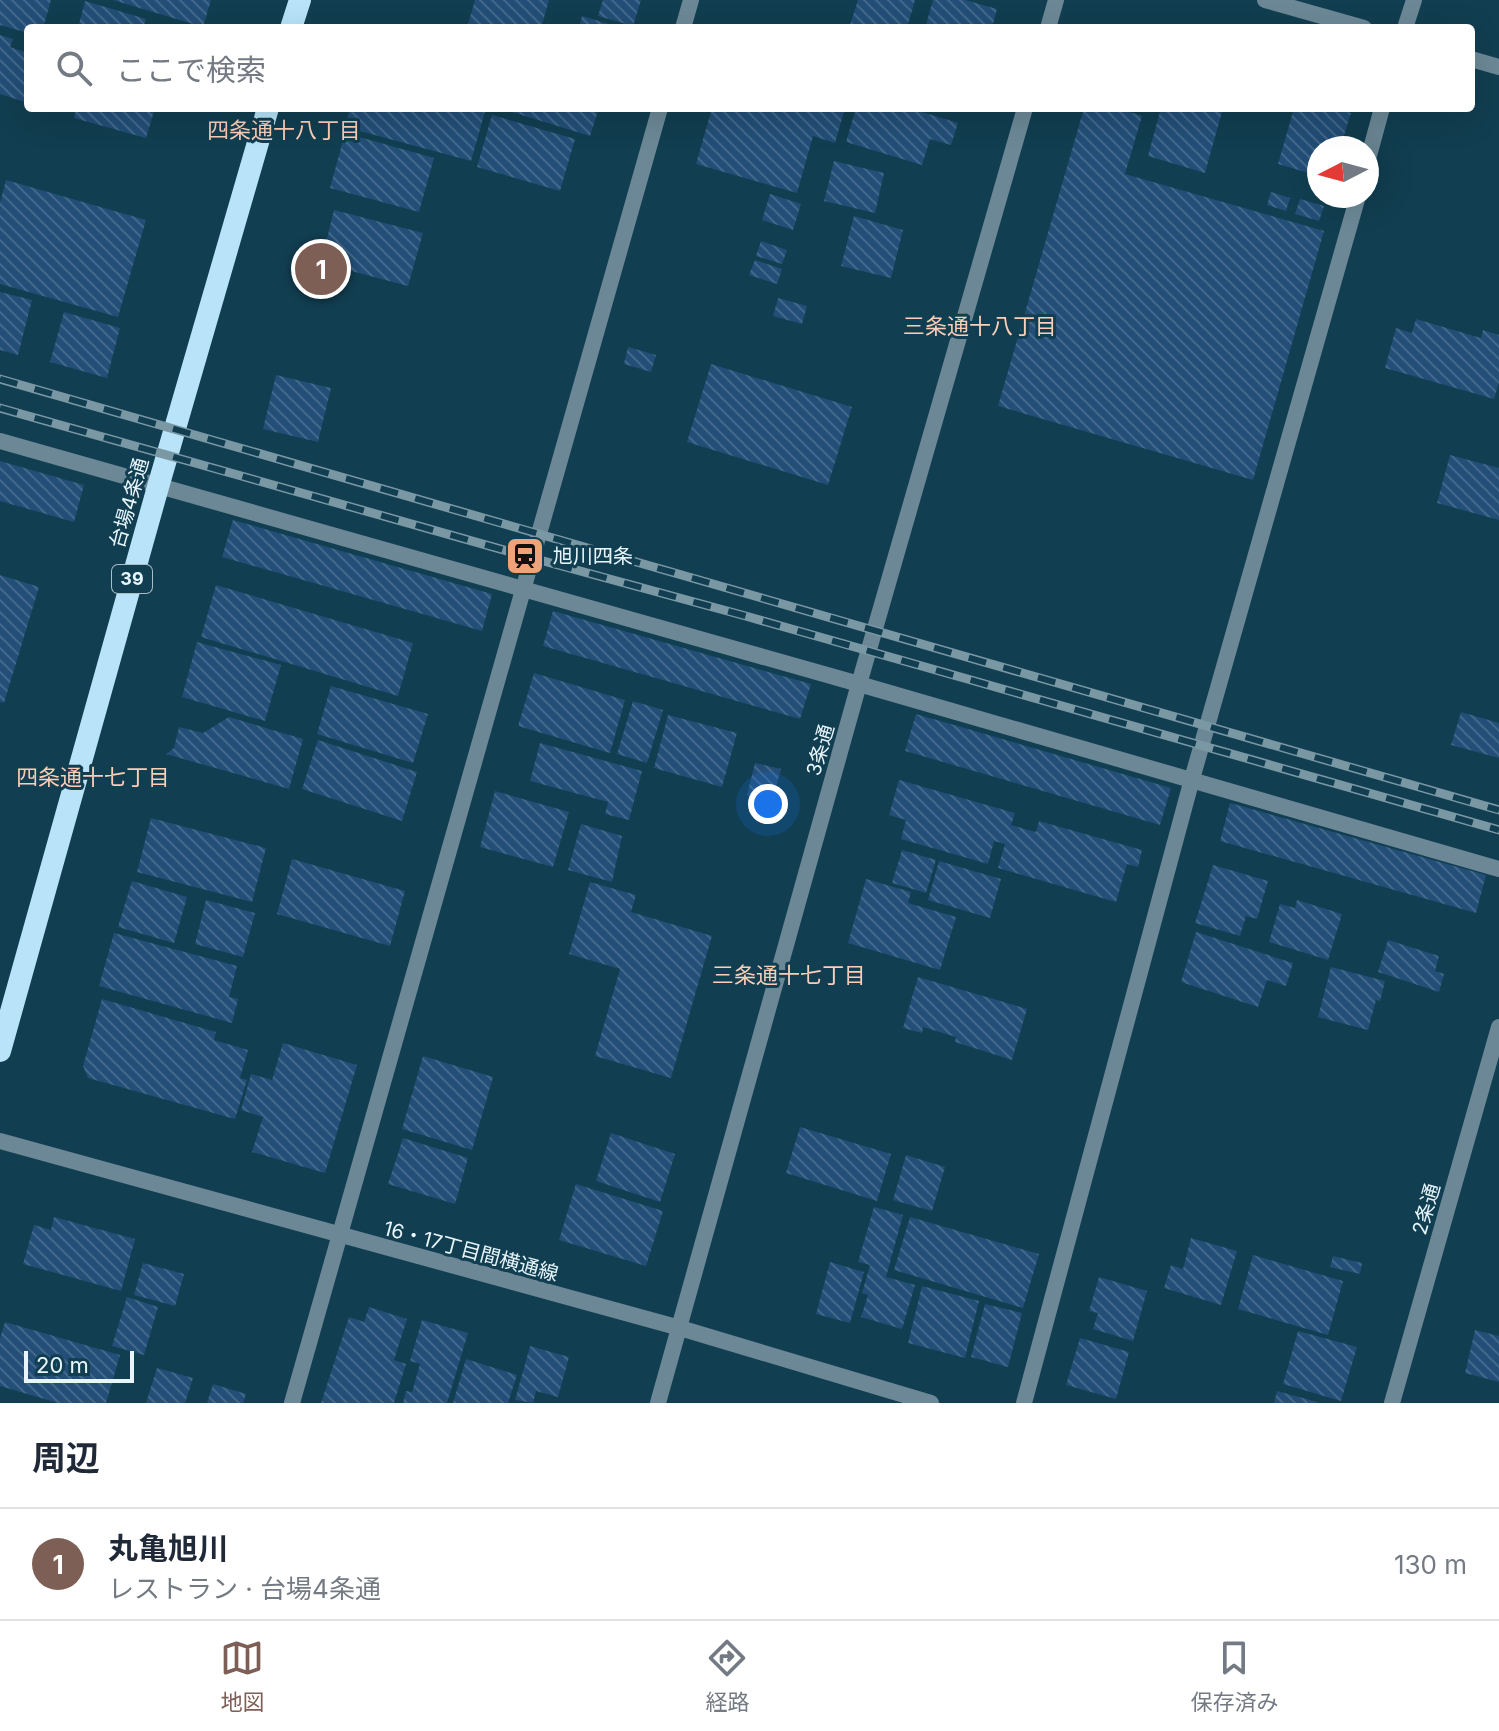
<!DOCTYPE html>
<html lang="ja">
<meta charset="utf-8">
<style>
body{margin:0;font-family:Inter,"Noto Sans JP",sans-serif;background:#f2f2f3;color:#1f2937}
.compass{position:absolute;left:1307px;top:136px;width:72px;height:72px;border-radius:50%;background:#fff;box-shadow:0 8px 32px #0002;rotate:264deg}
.scale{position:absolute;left:24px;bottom:20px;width:110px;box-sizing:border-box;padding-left:8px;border:4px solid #e8f6fc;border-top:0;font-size:22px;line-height:28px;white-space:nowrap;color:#e8f6fc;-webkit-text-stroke:6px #113e50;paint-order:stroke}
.you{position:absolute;left:768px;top:804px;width:28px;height:28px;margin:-20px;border:6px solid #fff;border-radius:50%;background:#1a73e8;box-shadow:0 0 0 12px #1a73e833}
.badge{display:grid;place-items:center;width:52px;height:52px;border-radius:50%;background:#7d5f55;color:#fff;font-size:26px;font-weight:700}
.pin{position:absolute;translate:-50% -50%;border:4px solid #fff;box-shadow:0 2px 8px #0006}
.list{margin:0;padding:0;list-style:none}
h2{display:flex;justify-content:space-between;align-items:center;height:104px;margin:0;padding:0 32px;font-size:34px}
h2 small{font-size:26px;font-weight:400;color:#747a83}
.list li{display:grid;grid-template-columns:52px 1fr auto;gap:24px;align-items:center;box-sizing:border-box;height:112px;padding:0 32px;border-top:2px solid #e0e1e3}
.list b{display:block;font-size:30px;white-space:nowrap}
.list p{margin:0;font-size:26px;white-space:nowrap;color:#747a83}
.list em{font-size:26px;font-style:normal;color:#747a83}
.icon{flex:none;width:44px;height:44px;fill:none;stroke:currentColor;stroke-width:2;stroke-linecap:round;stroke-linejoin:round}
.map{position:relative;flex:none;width:1499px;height:1403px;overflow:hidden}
.search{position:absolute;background:#fff;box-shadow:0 8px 32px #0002;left:24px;right:24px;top:24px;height:88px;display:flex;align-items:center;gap:20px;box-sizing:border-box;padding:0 28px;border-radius:8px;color:#747a83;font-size:30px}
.sheet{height:216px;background:#fff}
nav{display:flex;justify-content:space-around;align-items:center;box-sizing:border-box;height:112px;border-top:2px solid #e0e1e3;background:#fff;font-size:22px;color:#747a83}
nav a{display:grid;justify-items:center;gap:4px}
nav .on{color:#7d5f55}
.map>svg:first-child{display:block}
</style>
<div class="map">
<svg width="1499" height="1403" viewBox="0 0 1499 1403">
<defs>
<pattern id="building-back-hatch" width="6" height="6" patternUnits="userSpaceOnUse" patternTransform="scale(2)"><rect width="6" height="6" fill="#224e77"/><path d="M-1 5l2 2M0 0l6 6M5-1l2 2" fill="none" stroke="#42688b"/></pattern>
</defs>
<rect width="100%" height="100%" fill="#113e50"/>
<g fill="url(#building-back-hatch)">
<path d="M0 0H51L43 28H28V33L0 25Z"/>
<path d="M113 0H211L203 27Z"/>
<path d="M475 0H549L541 28H467Z"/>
<path d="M603 0H641L633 26 598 16Z"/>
<path d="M858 0H915L907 28H849Z"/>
<path d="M933 0H965L997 9 992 28H925Z"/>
<path d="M85 1 146 19 143 28H78Z"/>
<path d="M582 16 619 27V28H579Z"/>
<path d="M0 35 13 39 10 47 28 53V103L0 94Z"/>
<path d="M76 108H155L146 138 74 118Z"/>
<path d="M350 108H486L471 161 345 127Z"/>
<path d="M499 108H599L590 136Z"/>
<path d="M712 108H845L835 143 813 136 797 193 696 164Z"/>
<path d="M856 108H909L958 123 951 145 930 139 922 165 846 142Z"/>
<path d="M1084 108H1116L1142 116 1125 174 1324 231 1253 480 998 406Z"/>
<path d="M1161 108H1223L1205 173 1148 156Z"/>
<path d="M1294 108H1334L1351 113 1340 148H1319V176L1278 164Z"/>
<path d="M492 115 575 139 560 191 477 167Z"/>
<path d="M345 133 434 158 419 212 330 188Z"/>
<path d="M834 161 884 173 875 213 824 201Z"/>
<path d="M6 180 146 220 118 317 0 284V203Z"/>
<path d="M1271 192 1290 198 1286 211 1267 205Z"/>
<path d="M770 194 801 204 793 230 762 220Z"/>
<path d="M1300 199 1324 206 1319 221 1295 214Z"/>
<path d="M334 210 423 233 408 286 321 263Z"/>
<path d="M854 216 903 230 891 278 841 266Z"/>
<path d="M761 241 787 250 782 264 756 256Z"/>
<path d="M755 260 782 269 777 284 749 275Z"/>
<path d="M0 292 32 300 18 355 0 350Z"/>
<path d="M778 298 807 306 802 324 773 316Z"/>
<path d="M64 312 120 328 107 378 50 362Z"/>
<path d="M1416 319 1481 338 1483 330 1499 335V382L1494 399 1385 368 1396 328 1412 333Z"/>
<path d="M628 347 656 355 651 372 624 364Z"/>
<path d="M711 364 852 407 828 485 687 442Z"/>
<path d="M276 375 331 388 318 442 263 429Z"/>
<path d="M1450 455 1499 468V520L1437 503Z"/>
<path d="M0 461 84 485 74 522 0 501Z"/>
<path d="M233 520 492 594 482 631 222 557Z"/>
<path d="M0 575 39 587 4 703 0 702Z"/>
<path d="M216 585 413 643 398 696 201 637Z"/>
<path d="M553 611 811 684 800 719 543 646Z"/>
<path d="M197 642 281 665 265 721 182 697Z"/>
<path d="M534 673 625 700 610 753 518 726Z"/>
<path d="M331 686 428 714 413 763 317 734Z"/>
<path d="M633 701 663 710 647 763 617 754Z"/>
<path d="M1461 712 1499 723V758L1451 745Z"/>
<path d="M916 714 1171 788 1160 825 905 751Z"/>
<path d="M668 715 737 733 722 787 654 768Z"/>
<path d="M229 717 303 739 289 789 166 754 174 748 179 727 203 733Z"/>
<path d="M318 740 417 772 402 821 302 789Z"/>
<path d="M540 743 642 771 629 820 605 814 608 802 530 781Z"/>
<path d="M755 763 781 769 772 801 747 795Z"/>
<path d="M899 780 1015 813 1011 825 1036 832 1039 821 1142 850 1138 867 1127 864 1116 902 998 868 1005 844 994 841 988 864 901 839 906 820 889 815Z"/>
<path d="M495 791 569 812 553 867 480 847Z"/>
<path d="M1230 803 1486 875 1476 913 1220 841Z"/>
<path d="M151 818 266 848 252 902 137 872Z"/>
<path d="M581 824 622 836 612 882 568 870Z"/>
<path d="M902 850 936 860 926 893 892 883Z"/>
<path d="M292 859 405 891 390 946 277 914Z"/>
<path d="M939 861 1001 879 990 918 928 900Z"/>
<path d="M1213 865 1268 881 1257 919 1246 916 1240 936 1195 923Z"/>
<path d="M866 879 911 892 908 903 956 917 940 970 848 943Z"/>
<path d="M132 881 187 897 174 943 118 927Z"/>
<path d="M590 882 636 895 631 912 712 936 671 1078 595 1056 620 969 569 954Z"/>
<path d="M206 900 255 913 243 957 195 944Z"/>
<path d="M1297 900 1342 914 1328 960 1269 942 1280 904 1295 908Z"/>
<path d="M1196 932 1293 963 1286 986 1267 980 1258 1007 1181 982Z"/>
<path d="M114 933 237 966 229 997 238 999 232 1023 99 986Z"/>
<path d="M1388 940 1439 956 1435 971 1444 974 1439 992 1378 972Z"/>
<path d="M1331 967 1385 981 1380 1001 1376 1000 1368 1030 1318 1017Z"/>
<path d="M918 977 1027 1009 1012 1060 955 1042 956 1037 923 1027 922 1033 903 1028Z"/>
<path d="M102 999 216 1032 214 1040 248 1050 240 1078 247 1080 235 1119 88 1078 83 1066Z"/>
<path d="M283 1043 357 1065 325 1173 252 1152 263 1117 241 1110 251 1074 272 1080Z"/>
<path d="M423 1056 493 1077 472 1150 402 1129Z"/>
<path d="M800 1127 891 1154 877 1201 786 1173Z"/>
<path d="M611 1133 675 1154 660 1202 596 1181Z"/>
<path d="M403 1138 468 1158 455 1204 388 1184Z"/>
<path d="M906 1155 945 1167 932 1211 893 1200Z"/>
<path d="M576 1184 663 1211 646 1266 559 1240Z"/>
<path d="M874 1207 903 1215 886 1277 915 1285 902 1329 861 1317 868 1295 862 1293 870 1265 858 1262Z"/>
<path d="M54 1217 135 1239 121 1291 23 1264 34 1225 51 1230Z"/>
<path d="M910 1217 1039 1254 1023 1308 894 1270Z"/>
<path d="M1191 1238 1237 1251 1221 1305 1164 1288 1171 1265 1183 1269Z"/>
<path d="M1253 1255 1343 1281 1328 1335 1238 1309Z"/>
<path d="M1333 1256 1362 1263 1360 1274 1330 1267Z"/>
<path d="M830 1262 864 1272 850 1323 816 1314Z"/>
<path d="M143 1263 184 1274 175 1306 134 1295Z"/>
<path d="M1099 1277 1147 1291 1133 1341 1093 1329 1098 1313 1089 1311Z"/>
<path d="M922 1286 979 1301 965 1358 908 1343Z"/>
<path d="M127 1297 158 1307 144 1355 112 1346Z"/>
<path d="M985 1304 1022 1313 1008 1367 971 1357Z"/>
<path d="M369 1307 407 1319 394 1360 406 1364 394 1403H321L349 1317 364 1322Z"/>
<path d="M422 1320 468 1333 447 1403H403L406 1391 412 1392 420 1364 410 1361Z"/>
<path d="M5 1322 120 1355 106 1403H58L0 1386V1338Z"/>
<path d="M1475 1330 1499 1336V1382L1465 1373Z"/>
<path d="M1298 1331 1357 1347 1341 1401 1283 1384Z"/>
<path d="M1080 1338 1129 1352 1116 1399 1066 1385Z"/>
<path d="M530 1346 569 1357 558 1397 536 1391 533 1403 515 1400Z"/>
<path d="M466 1359 517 1375 508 1403H453Z"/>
<path d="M157 1368 193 1378 185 1403H146Z"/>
<path d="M213 1384 246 1394 243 1403H207Z"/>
<path d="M1277 1391 1317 1402V1403H1274Z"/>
</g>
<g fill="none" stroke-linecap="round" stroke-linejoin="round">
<path stroke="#6c8896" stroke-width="16" d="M0 441 859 684 1499 869"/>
<g stroke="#6c8896" stroke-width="16">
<path d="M683 28 691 0"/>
<path d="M1048 28 1056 0"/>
<path d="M1405 28 1414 0"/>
<path d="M1367 163 1382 108"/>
<path d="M0 1141 680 1328 931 1403"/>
<path d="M292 1403 660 108"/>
<path d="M658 1403 859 684 1025 108"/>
<path d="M1024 1403 1192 779 1358 196"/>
<path d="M1392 1403 1499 1027"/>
</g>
<g stroke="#6c8896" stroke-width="16">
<path d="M1265 0 1364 28"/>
<path d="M1471 59 1499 67"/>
</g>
<g stroke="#b8e3f8" stroke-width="22">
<path d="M291 28 300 0"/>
<path d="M0 1051 158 487 268 108"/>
</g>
<defs>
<g id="rail">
<path d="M0 379 1499 810"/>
<path d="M0 408 525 556 742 615 1499 830"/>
</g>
</defs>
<use href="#rail" stroke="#7a97a4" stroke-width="9"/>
<use href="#rail" stroke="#113e50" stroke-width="6" stroke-dasharray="18" stroke-linecap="butt"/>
</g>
<defs>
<symbol id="station-square" viewBox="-11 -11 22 22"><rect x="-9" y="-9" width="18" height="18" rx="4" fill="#f0a279" stroke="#113e50"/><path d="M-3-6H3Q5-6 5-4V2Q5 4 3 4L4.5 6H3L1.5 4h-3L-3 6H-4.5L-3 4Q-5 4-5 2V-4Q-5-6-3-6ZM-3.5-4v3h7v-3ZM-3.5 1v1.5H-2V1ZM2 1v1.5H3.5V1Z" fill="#111"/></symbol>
</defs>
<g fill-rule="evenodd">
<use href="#station-square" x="503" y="534" width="44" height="44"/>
</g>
<g text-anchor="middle" stroke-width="6" stroke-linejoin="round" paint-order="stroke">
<rect fill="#113e50" stroke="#a8bfc8" stroke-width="2" x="112" y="565" width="40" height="28" rx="6"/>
<g font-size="18" font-weight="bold" fill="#e8f6fc">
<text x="132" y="585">39</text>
</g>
<g font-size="20" fill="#e8f6fc" stroke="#113e50">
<text transform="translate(129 503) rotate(-74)" y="7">台場4条通</text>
<text transform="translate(820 750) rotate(-74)" y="7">3条通</text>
<text transform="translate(1426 1209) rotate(-74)" y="7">2条通</text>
<text transform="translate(471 1251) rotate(15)" y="7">16・17丁目間横通線</text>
</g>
<g font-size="20" fill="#e8f6fc" stroke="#113e50" text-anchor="start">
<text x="553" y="563">旭川四条</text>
</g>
<g font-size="22" fill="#fbceb7" stroke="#113e50">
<text x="284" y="138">四条通十八丁目</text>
<text x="980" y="334">三条通十八丁目</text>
<text x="93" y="785">四条通十七丁目</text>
<text x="789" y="983">三条通十七丁目</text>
</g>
</g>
</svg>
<svg class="compass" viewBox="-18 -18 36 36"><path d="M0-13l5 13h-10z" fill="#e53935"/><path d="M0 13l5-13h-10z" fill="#747a83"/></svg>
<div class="scale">20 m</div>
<div class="you"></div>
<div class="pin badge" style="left:321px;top:269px">1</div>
<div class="search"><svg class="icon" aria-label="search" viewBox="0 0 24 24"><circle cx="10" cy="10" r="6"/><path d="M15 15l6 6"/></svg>ここで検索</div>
</div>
<section class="sheet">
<h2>周辺<small></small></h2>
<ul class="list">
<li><span class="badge">1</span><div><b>丸亀旭川</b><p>レストラン · 台場4条通</p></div><em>130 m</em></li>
</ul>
</section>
<nav>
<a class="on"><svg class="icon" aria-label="map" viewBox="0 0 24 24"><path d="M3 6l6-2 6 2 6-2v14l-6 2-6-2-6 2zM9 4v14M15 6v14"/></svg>地図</a>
<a><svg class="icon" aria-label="directions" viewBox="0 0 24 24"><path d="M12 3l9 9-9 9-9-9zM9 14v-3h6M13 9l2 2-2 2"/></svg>経路</a>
<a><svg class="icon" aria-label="saved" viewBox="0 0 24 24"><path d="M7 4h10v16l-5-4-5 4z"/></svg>保存済み</a>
</nav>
